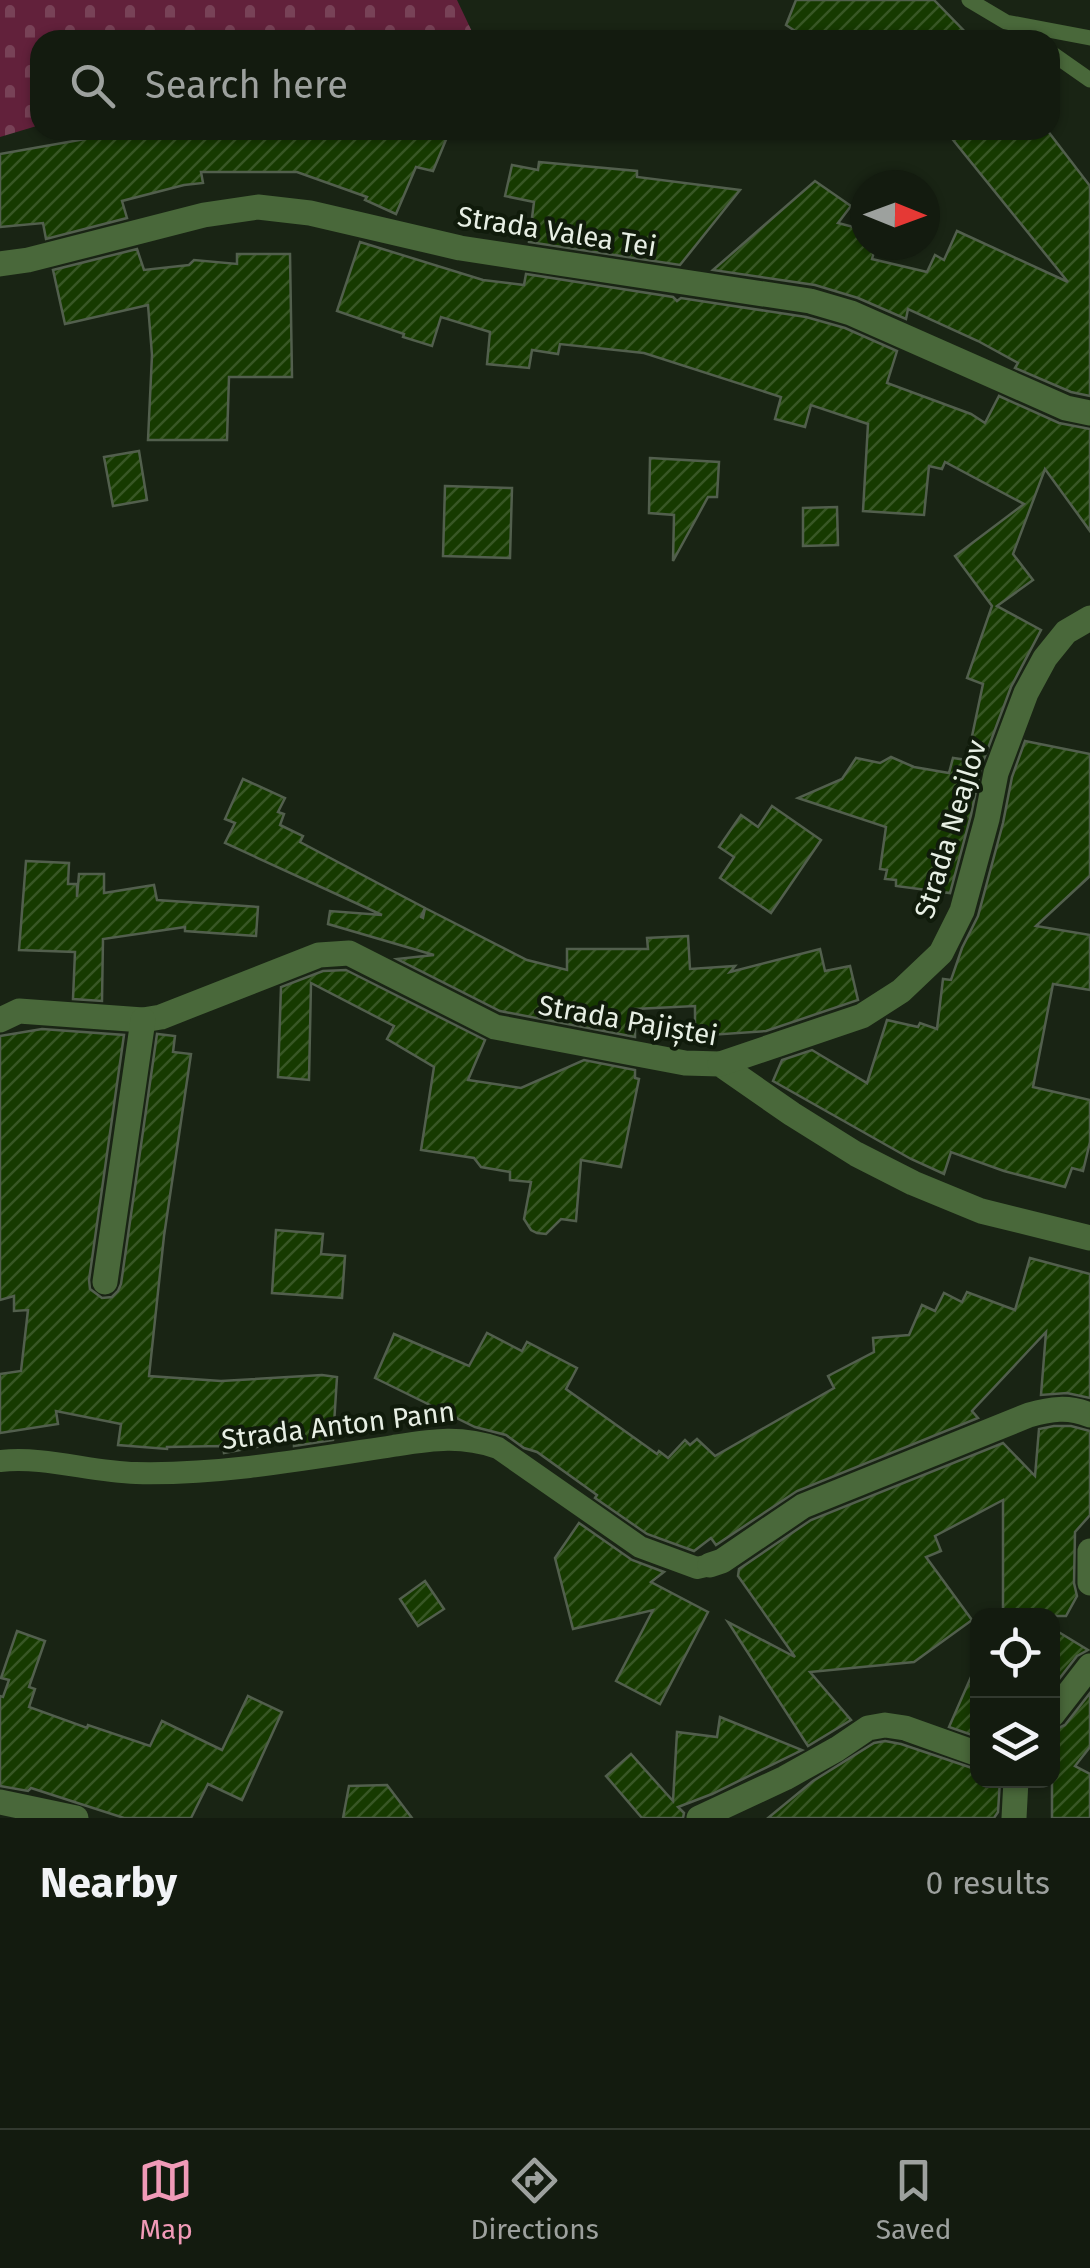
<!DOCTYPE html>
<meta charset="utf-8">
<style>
body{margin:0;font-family:"Fira Sans",sans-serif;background:#20281d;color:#f1f3f6}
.controls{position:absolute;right:30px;bottom:30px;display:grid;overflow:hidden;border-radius:20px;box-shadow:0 2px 8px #0004}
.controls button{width:90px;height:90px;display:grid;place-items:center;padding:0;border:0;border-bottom:2px solid #32392f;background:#131b0f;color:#f1f3f6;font:50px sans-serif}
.compass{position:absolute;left:850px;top:170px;width:90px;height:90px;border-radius:50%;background:#131b0f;box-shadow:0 2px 8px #0004;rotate:91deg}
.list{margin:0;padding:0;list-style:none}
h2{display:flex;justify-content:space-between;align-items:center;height:130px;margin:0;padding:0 40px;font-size:42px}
h2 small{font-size:32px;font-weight:400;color:#9da19e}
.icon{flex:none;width:55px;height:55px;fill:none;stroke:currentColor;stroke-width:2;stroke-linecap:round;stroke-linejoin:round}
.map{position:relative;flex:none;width:1090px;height:1818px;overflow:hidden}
.search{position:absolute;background:#131b0f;box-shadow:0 2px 8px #0004;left:30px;right:30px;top:30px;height:110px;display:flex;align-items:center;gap:25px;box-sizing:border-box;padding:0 35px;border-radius:30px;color:#9da19e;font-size:38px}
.sheet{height:310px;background:#131b0f}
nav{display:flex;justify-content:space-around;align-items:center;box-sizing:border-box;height:140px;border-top:2px solid #32392f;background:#131b0f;font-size:28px;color:#9da19e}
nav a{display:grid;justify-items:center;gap:5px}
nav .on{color:#f09ab7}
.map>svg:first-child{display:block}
</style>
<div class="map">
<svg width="1090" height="1818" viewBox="0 0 1090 1818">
<defs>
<pattern id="cemetery-stones" width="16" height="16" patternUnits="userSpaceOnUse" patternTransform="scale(2.5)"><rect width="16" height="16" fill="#62213b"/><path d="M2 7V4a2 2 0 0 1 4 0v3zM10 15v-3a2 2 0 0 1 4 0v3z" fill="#784257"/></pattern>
<pattern id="building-hatch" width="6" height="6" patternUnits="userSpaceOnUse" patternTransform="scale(2.5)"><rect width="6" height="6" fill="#163a00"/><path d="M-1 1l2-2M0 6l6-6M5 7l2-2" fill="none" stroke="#385725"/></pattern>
</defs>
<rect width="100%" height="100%" fill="#192414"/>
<path fill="url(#cemetery-stones)" d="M0 0H457L476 40H40V125L0 137Z"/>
<g fill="url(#building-hatch)" stroke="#525f4d" stroke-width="2.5">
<path d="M796 0H934L973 40H809L786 25Z"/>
<path d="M136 130H450L433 171 416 167 396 214 365 200 367 197 297 172H201L203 183 184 185 122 201 127 218 46 239 43 223 0 227V154Z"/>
<path d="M945 130H1047L1090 186V396L1071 392 1015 368 1018 363 978 341 908 309 906 319 858 298 815 285 713 270 815 181 851 206 838 223 865 230V245H876L872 259 927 272 935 255 944 260 957 231 1068 282Z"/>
<path d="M539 162 637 171V177L740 190 680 265 529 242 534 202 505 196 512 165 538 170Z"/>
<path d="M360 242 483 280 524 285 526 274 673 297 677 301 681 298 806 317 845 328 897 351 887 383 971 414 985 423 999 396 1059 423 1090 429V531L1045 469 1013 554 1033 580 997 606 1041 630 1011 687 981 767 971 815 950 893 896 886V880L885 879 887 870 880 869 886 827 798 798 842 779 856 758 880 763 891 757 914 767 949 773 953 758 967 760 983 684 967 678 992 606 955 556 1024 504 945 462 942 469 929 466 924 515 863 511 868 424 811 405 805 427 775 419 781 397 644 353 560 344 558 354 532 350 529 368 487 364 490 332 441 317 432 346 403 337 404 334 337 311Z"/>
<path d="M137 249 144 270 189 265 194 260 237 264V254H290L292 377H229L227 440H148L152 355 148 305 65 324 53 270Z"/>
<path d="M139 451 147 500 113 506 104 457Z"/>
<path d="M650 458 719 462 717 497H708L673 561 674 515 649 513Z"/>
<path d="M445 486 512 488 510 558 443 556Z"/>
<path d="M837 507 838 545 803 546V508Z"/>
<path d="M1025 741 1090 754V876L1036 926 1090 935V990L1053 984 1033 1087 1090 1100V1142L1083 1171 1072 1168 1065 1187 1004 1171 951 1152 944 1174 911 1159 773 1081 782 1060 812 1050 867 1083 887 1020 918 1027 920 1023 937 1029 943 979 951 980 962 948 978 916 1003 823 1012 777Z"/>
<path d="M243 779 285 798 278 812 284 814 280 825 303 836 300 842 425 908 421 917 423 918 425 908 527 960 567 970V949H648L647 938 688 936 690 969 735 966 730 972 820 949 825 971 850 966 858 1000 766 1031 695 1036V1006L635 1009V1037L500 1011 397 959 434 955 328 924 330 911 382 915 225 843 235 823 225 819Z"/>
<path d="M772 806 821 840 771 913 720 878 734 857 719 847 741 815 758 827Z"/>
<path d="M26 861 69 863 68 884H77V897L79 874H104V893L154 885 157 900 258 907 256 936 185 931V927L103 939 102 1001 73 999 75 952 19 950Z"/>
<path d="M346 970 485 1040 468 1080 521 1088 584 1060 635 1070V1078L639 1079 621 1167 581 1160 576 1221 561 1219 546 1234 537 1233 531 1230 524 1219 531 1182 510 1180V1172L481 1167 474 1158 421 1150 434 1067 387 1039 394 1026 311 983 309 1080 278 1077 281 987 323 971Z"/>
<path d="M42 1029 124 1035 89 1280 90 1289 102 1298 112 1297 118 1291 121 1284 157 1034 175 1036 173 1052 191 1054 164 1236 149 1376 221 1381 322 1375 337 1377 333 1440 294 1446V1440L224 1453 223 1446 167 1447V1449L118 1445 121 1424 56 1411 58 1424 0 1433V1374L21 1371 28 1310 14 1311V1296L0 1300V1036Z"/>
<path d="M276 1230 323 1234 321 1254 345 1256 342 1298 272 1293Z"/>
<path d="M1030 1258 1090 1274V1398L1067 1393 1041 1395 1046 1332 972 1411 978 1418 797 1491 716 1545 711 1538 694 1551 647 1534 595 1498 597 1495 537 1452 524 1448 506 1435 475 1427 375 1378 394 1334 469 1366 487 1333 522 1351 527 1342 577 1368 566 1389 657 1454 659 1451 668 1458 685 1440 690 1445 697 1439 715 1456 834 1388 828 1376 874 1352 873 1338 909 1335 922 1305 935 1311 944 1293 962 1302 967 1292 1015 1310Z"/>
<path d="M1054 1426H1071L1090 1431V1515L1075 1532 1074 1583 1077 1596 1066 1616H1003V1500L935 1536 941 1551 926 1557 972 1620 914 1662 810 1672 851 1720 808 1746 728 1622 795 1657 738 1576 739 1569 811 1520 1003 1443 1035 1476 1039 1429Z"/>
<path d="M579 1523 632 1560 664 1572 651 1582 708 1612 660 1704 616 1681 653 1610 573 1629 555 1558Z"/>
<path d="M425 1581 444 1609 418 1626 400 1599Z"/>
<path d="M1052 1628 1088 1650 1077 1656 1052 1688Z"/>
<path d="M17 1631 45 1641 29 1687 35 1689 29 1707 87 1728 88 1725 150 1746 162 1721 222 1750 248 1696 282 1712 242 1800 208 1784 191 1818H124L31 1788 28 1791 0 1786V1696L3 1697 9 1680 1 1678Z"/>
<path d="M978 1661V1737L949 1727Z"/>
<path d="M1090 1693V1747L1075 1766 1090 1774V1818H1052V1731L1065 1725Z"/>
<path d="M720 1717 802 1750 712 1794 678 1807 684 1813 683 1818H642L606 1776 631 1754 673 1801 677 1732 717 1737Z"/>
<path d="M885 1741 901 1744 978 1770V1780H1000L998 1812 994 1818H768L813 1781 874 1743Z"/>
<path d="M387 1785 412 1818H343L349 1786Z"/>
</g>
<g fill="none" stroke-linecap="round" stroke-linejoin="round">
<g stroke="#49683a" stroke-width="15">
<path d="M969 0 1006 22 1090 38"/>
<path d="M1050 52 1090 80"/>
</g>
<path stroke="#49683a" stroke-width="22" d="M0 1461C46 1456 90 1472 136 1473 221 1475 309 1459 393 1446 432 1440 460 1435 498 1448L640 1547 697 1568 710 1565"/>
<g stroke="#49683a" stroke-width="25">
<path d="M0 264 28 260 204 215 258 207 310 213 460 248 810 301 851 313 1066 408 1090 413"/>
<path d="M0 1020 19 1011 143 1020 161 1017 319 955 349 953 495 1027 685 1063 720 1064 792 1114 856 1154 913 1183 981 1211 1090 1238"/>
<path d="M720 1064 862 1016 901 991 941 953 962 911 987 819 996 773 1026 693 1045 658 1066 632 1090 618"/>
<path d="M105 1282 143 1020"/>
<path d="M1090 1551V1583"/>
<path d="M710 1565 722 1561 803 1506 1029 1415C1051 1409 1068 1406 1090 1415"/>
<path d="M1052 1715 1090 1666"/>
<path d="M0 1802 76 1818"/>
<path d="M699 1818 785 1778 837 1749 868 1728 885 1725 905 1728 978 1754"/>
<path d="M1014 1818 1016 1780"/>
</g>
</g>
<g text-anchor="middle" stroke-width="8" stroke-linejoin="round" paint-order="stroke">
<g font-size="28" fill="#e7efe4" stroke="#101b0b">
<text transform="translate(557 231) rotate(9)" y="10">Strada Valea Tei</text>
<text transform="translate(950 829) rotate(-73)" y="10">Strada Neajlov</text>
<text transform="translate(628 1020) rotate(10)" y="10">Strada Pajiștei</text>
<text transform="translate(338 1425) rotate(-7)" y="10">Strada Anton Pann</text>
</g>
</g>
</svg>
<div class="controls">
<button><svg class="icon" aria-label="locate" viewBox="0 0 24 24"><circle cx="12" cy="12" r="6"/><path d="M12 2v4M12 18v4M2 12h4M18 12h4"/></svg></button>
<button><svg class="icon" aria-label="layers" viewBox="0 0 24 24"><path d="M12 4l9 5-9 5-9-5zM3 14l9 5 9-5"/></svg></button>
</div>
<svg class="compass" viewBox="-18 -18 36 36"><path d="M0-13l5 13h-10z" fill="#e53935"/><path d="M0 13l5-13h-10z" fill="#9da19e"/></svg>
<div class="search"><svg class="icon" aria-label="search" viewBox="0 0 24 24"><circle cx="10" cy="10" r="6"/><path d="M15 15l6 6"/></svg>Search here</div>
</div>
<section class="sheet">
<h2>Nearby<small>0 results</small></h2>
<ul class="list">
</ul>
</section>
<nav>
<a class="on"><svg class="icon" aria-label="map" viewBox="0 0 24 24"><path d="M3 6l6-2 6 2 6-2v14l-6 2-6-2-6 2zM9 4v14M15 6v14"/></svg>Map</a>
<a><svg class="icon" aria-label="directions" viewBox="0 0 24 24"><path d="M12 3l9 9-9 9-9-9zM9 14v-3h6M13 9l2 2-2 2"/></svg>Directions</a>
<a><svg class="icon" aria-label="saved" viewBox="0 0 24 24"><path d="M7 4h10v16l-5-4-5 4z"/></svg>Saved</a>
</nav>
